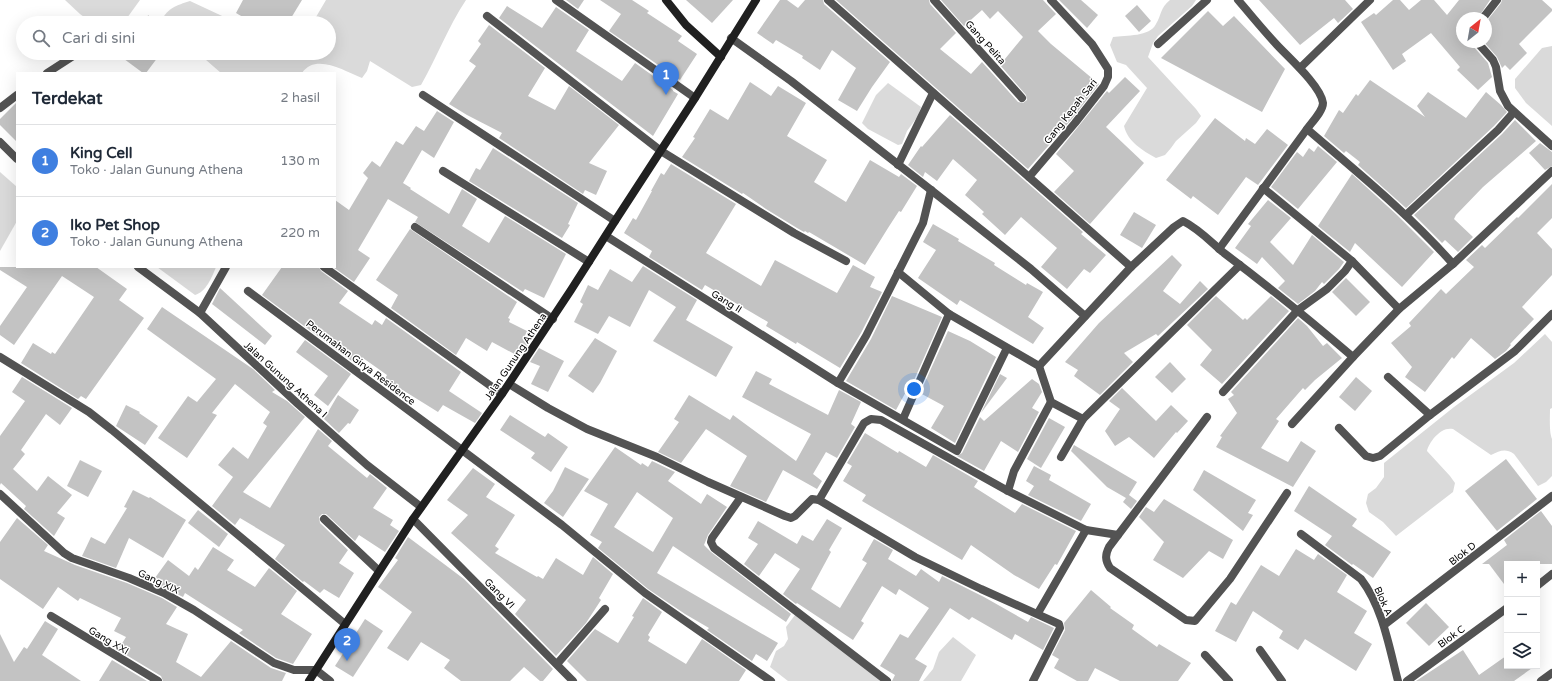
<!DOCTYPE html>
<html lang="id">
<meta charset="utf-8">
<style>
body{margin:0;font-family:"Varela Round",sans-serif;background:#f2f2f3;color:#1f2937}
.controls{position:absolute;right:12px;bottom:12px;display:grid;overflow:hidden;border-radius:0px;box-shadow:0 4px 16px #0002}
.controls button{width:36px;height:36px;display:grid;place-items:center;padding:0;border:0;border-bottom:1px solid #e0e1e3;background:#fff;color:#1f2937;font:20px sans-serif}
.compass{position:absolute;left:1456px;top:12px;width:36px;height:36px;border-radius:50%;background:#fff;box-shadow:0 4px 16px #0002;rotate:31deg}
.you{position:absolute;left:914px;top:389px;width:14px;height:14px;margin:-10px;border:3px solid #fff;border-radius:50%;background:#1a73e8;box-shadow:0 0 0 6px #1a73e833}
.badge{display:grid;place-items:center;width:26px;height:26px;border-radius:50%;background:#000;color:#fff;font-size:13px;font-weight:700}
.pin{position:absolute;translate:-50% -33px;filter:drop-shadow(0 1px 2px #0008)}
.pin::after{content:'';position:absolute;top:21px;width:14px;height:12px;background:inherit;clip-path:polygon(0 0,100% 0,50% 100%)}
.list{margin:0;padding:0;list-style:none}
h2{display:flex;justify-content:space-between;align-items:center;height:52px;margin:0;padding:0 16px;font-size:17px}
h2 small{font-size:13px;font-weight:400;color:#747a83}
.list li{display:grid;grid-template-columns:26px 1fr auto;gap:12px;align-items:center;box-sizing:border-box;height:72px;padding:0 16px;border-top:1px solid #e0e1e3}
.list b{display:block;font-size:15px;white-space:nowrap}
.list p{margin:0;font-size:13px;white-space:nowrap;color:#747a83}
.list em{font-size:13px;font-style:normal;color:#747a83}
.icon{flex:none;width:22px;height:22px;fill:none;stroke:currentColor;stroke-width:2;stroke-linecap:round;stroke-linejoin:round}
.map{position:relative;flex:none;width:1552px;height:681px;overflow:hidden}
.search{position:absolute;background:#fff;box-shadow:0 4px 16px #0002;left:16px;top:16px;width:320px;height:44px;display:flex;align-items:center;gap:10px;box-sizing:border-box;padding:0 14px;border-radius:22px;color:#747a83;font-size:15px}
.panel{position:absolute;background:#fff;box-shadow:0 4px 16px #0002;left:16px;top:72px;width:320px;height:196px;border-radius:0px}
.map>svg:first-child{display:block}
</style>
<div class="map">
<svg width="1552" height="681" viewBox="0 0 1552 681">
<rect width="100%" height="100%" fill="#fff"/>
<g fill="#dadada">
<path d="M65 0H140L127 18 118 23H92L80 14Z"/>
<path d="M326 0H466C448 27 437 57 421 85L412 87 370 61 367 71 362 78C344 71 316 53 302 73H221L198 53H329V23H310L316 17Z"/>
<path d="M1170 0H1196L1192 6 1158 36 1153 43 1148 57 1196 109 1201 116 1196 123 1176 141 1171 148 1165 155 1156 158C1142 150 1128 142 1124 126L1147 88 1126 65 1117 62 1110 45 1113 37C1126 35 1150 37 1156 24 1162 14 1160 8 1170 0Z"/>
<path d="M190 1 235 22 237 23H161C165 9 177 5 190 1Z"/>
<path d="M1552 46V126L1526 103 1515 88V79L1542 48Z"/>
<path d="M888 83 921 107 918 116 907 131 902 144 898 145 868 129 862 123 876 95Z"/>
<path d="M0 172 17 187V221L0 251Z"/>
<path d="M157 267H216C212 277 206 292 195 295Z"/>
<path d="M1545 334 1552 342V408L1550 409C1550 417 1549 432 1552 439V476L1546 482 1538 486 1514 454C1505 448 1500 451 1491 455L1453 429C1441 426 1429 442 1427 451L1450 476 1455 483 1453 492 1396 536 1383 522 1369 512 1366 503 1368 494 1376 488 1384 477V463L1454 407 1514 363Z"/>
<path d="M795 615 884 681H788L770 667 776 651 784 646 788 639 786 627Z"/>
<path d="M953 637 976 655 961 681H923L933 669 939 652Z"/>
</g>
<g fill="#c3c3c3" fill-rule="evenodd">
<path d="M243 0H302L288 23H253L236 13Z"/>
<path d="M566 0H584L578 9Z"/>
<path d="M600 0H632L649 11 647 13 682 36 678 41 697 54 680 80 609 31 621 14Z"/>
<path d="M686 0H733L712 23Z"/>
<path d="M780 0H787L798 8 805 0H823L824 4 890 62 872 87 857 111 838 100 856 68 832 50 820 70 802 58 803 56 776 40 773 44 757 33Z"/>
<path d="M836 0H929L930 4 956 33 940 49 971 74 982 62 1018 102 1023 103 1027 100 1026 95 1000 65 1023 37 998 11 990 19 982 10 964 26 941 0H1043L1056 14 1038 31 1051 44 1099 84 1071 120 1028 169Z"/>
<path d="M1059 0H1081L1098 15 1087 28Z"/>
<path d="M1259 0H1345L1353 9 1338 23 1334 18 1300 45Z"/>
<path d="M1393 0H1400L1409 10 1421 0H1434L1447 15 1459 0H1490L1478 18H1462V42H1472L1473 46 1488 63 1492 77 1478 90 1457 70 1460 67 1431 33 1402 54 1406 61 1393 70 1361 22 1374 13 1376 15Z"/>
<path d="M1502 0H1542L1552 9V11L1519 44 1527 53 1510 70 1505 65 1502 68 1497 57 1484 42H1486V22L1501 3Z"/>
<path d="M1137 5 1151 21 1139 32 1125 16Z"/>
<path d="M507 6 542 28 556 7 589 30 576 51 622 81 635 63 673 90V91L678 94 653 136 499 18Z"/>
<path d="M1208 11 1223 26 1234 16 1285 69 1262 112 1161 58Z"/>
<path d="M489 25 545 68 528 96 555 110 569 86 619 125 589 163 607 171 596 195 585 190 583 194 499 138 502 133 467 115 449 104 476 66 469 61 481 44 478 41Z"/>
<path d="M116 53H161L146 73H143Z"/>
<path d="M1125 77 1140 91 1106 127 1144 163 1090 224 1054 192 1074 171 1056 154 1107 91 1109 93Z"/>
<path d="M1370 80 1425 117 1417 106 1428 92 1466 118 1486 92 1501 105 1507 112 1494 126 1406 208 1358 165 1360 162 1346 151 1344 153 1324 136 1339 110 1343 113 1356 94 1358 96Z"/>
<path d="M750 82 771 96 778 86 806 103 787 136 827 160 814 182 846 202 870 160 899 177 901 174 917 186 901 212 899 211 888 228 865 265 809 232 808 233 805 231 804 232 797 228 766 209 743 193 742 194 682 157 695 138 693 137 710 109 728 120Z"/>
<path d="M17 102V142L0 125V119Z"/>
<path d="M437 111 454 122 434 158 422 150 403 183 411 188 410 189 449 214 462 189 477 199 462 226 489 243 505 216 566 254 544 298 525 289 523 292 415 222 418 217 388 199 358 250 370 258 354 282 333 267H335V200L349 210 368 178 363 173 372 161 380 167 396 141 403 145 416 126 424 131Z"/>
<path d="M950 115 1083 232 1081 234 1106 255 1090 273 1084 269 1067 289 1041 267 1057 248 1021 217 1005 235 982 214 984 212 965 195 977 180 953 159 937 181 925 172 923 177 908 165 921 146 922 147Z"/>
<path d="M1215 118 1245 141 1246 138 1255 144 1267 129 1288 145 1258 185 1246 177 1218 215 1193 196 1191 199 1166 180Z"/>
<path d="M1515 120 1536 141 1483 187 1456 215 1454 219 1473 237 1458 252 1445 240 1442 243 1414 215 1502 134Z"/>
<path d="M1540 143 1552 152V166L1545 170 1529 153Z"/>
<path d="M1318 146 1337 162 1298 209 1271 187 1297 152 1303 157 1309 148 1314 152Z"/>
<path d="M493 148 578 203 568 224 570 225 562 238 469 181 476 168 480 170Z"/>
<path d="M671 164 736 204 706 253 761 286 775 260 837 293 853 265 875 277 870 287 882 292 861 333 840 368 797 342 796 344 766 326 768 322 705 285 702 290 649 257 652 251 624 233 633 218 636 220 652 191H651L661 173 664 175Z"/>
<path d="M1352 174 1397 215 1434 252 1402 287 1355 243 1350 252 1318 226Z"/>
<path d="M1552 184V218L1537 233 1552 249V275L1522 307 1534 319 1510 344 1511 345 1506 351 1495 359 1471 338 1454 359 1452 357 1425 392 1405 377 1412 367 1391 343 1411 326 1409 323 1441 289 1446 294 1474 267 1466 260 1482 245 1485 248 1517 217 1518 218Z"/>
<path d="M1268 200 1291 218 1270 242 1293 265 1312 235 1344 262 1339 269 1324 284 1322 282 1315 291 1298 304 1278 288 1285 281 1262 257 1257 264 1235 248 1251 226 1248 224Z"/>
<path d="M1134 212 1156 225 1142 248 1120 235Z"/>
<path d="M933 224 959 239 958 241 995 263 994 265 1026 285 1027 283 1043 292 1028 317 1044 328 1033 344 960 300 957 305 918 278 936 250 923 242Z"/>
<path d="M410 229 517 302 508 318 510 319 509 322 527 331 523 340 529 343 520 357 492 342 487 351 466 338 456 355 391 308 398 295 376 280Z"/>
<path d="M1172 255 1182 265 1163 291 1180 304 1200 281 1208 289 1158 336 1156 334 1124 353 1133 362 1100 395 1074 376 1078 370 1065 362 1099 323Z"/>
<path d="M643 266 697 300 686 320 733 347 716 377 653 341 676 307 649 290 630 327 609 316 598 334 574 322 583 304 580 302 588 285 598 290 610 269 632 282Z"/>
<path d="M0 267H96L127 289 119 300 144 318 86 399 81 396 78 399 21 363 33 343 51 354 52 352 55 354 94 297 62 276 14 345 0 335V326L27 287 0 270Z"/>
<path d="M282 267H319L321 271 348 291 339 303 372 325 375 320 382 325 386 318 461 372 449 391 482 413 475 423 443 405 438 412 401 389 400 392 383 382 387 375 363 358 357 365 262 295Z"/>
<path d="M1346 278 1370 302 1356 316 1332 292Z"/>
<path d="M220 288 272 336 265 345 212 304Z"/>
<path d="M892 296 942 317 911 387 909 386 896 410 846 381 871 339Z"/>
<path d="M1216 296 1243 320 1245 318 1247 320 1271 296 1289 311 1222 384 1200 365 1212 350 1187 325Z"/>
<path d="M162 307 253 369 275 390 272 392 287 401 305 417 243 492 270 508 318 429 332 441 328 446 367 478 370 474 387 488 373 508 393 520 390 525 399 531 385 552 359 535 355 541 326 514H322L319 517 320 523 348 550 339 563 354 573 339 598 324 589 320 593 304 581 303 582 275 559 285 545 240 518 235 525 212 506 233 477 218 465 233 447 248 459 267 426 263 423 270 412 235 384 212 413 217 415 187 458 158 438 188 396 197 402 216 379 147 329Z"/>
<path d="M1298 318 1307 326 1323 346 1327 343 1342 358 1315 380 1305 390 1303 388 1276 419 1279 421 1261 448 1288 462 1301 441 1316 451 1293 487 1216 447 1222 437 1220 436 1237 413 1228 399 1234 395 1231 392Z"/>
<path d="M948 331 970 341 996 357 955 443 931 428 944 406 920 393Z"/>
<path d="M595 338 617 351 600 383 593 393 568 376Z"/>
<path d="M305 340 351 374 328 406 314 395 328 376 296 352Z"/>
<path d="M539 348 564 361 548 392 531 384 540 366 530 362Z"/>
<path d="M1170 362 1186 379 1172 393 1155 377Z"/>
<path d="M756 371 772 379 769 384 828 415 839 390 861 402 851 424 855 427 837 458 826 452 813 474 822 481 817 489 783 470 766 502 730 486 747 456 706 429 681 463 658 452 679 422 674 419 689 395 730 420 733 415 796 461 811 434 742 397Z"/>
<path d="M1000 374 1007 378 981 413Z"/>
<path d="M22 377 72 408 60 425 46 414 21 450 25 454 13 469 37 491 48 476 72 495 57 513 65 518 54 536 24 509 26 506 1 483 0 485V436L25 401 12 392Z"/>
<path d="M1356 377 1372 391 1355 411 1339 397Z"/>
<path d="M1032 379 1039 384 1042 392 1032 408 1039 412 1018 452 1001 441 984 471 957 456 962 453 980 417 984 421Z"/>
<path d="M1122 388 1156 421 1171 405 1188 421 1177 433 1176 432 1154 458 1129 437 1115 446 1105 431 1120 409 1109 401Z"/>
<path d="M338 395 359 410 350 424 348 423 339 433 324 419Z"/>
<path d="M126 405 140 412 139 413 158 426 145 445 116 426Z"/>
<path d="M510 415 545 437 548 433 568 447 551 472 531 458 535 453 500 430Z"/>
<path d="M1049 418 1065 427 1041 468 1027 459Z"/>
<path d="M865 433 898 453 899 451 926 467 933 455 978 481 974 487 1015 513 1022 504 1076 531 1057 565 1055 564 1039 589 1014 575 971 545 962 560 862 501 866 495 843 481 852 466 847 463Z"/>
<path d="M1074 445 1137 482 1129 495 1137 501 1131 509 1123 502 1126 498 1107 487 1071 451Z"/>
<path d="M615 447 641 465 642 463 648 467 652 461 675 472 668 481 701 504 707 494 727 507 708 535 704 545 711 552 791 614 786 622 673 546 657 573 778 643 767 661 756 654 752 661 707 630 709 628 685 614 648 589 598 548 602 542 590 535 608 504 584 491ZM637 492 673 518 653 552 614 527Z"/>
<path d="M1506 459 1537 499 1497 531 1465 491Z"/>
<path d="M80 460 102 471 88 497 67 486Z"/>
<path d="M1034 466 1051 475 1049 480 1091 504 1081 521 1028 495 1034 486 1026 481Z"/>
<path d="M565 467 589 479 563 517 544 503 553 491Z"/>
<path d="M473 468 495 484 486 497 515 515 495 546 499 549 495 553 537 577 538 576 543 579 556 558 583 575 593 557 613 574 599 598 601 600 586 623 556 656 515 614 526 600 451 533 468 515 447 500Z"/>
<path d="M1204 470 1256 500 1248 513 1253 515 1243 531 1193 490Z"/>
<path d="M1309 486 1357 519 1352 526 1391 552 1373 578 1353 564 1352 565 1325 545 1332 536 1294 511Z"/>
<path d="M133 490 149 498 150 497 186 520 163 558 129 538 116 568 82 556 91 537 105 544 127 508 124 507Z"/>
<path d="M1164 499 1233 540 1223 559 1209 551 1183 578 1153 560 1164 542 1139 517 1146 507 1154 512Z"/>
<path d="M198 510 228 534 219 547 188 523Z"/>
<path d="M1541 511 1552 526V564H1507V588L1489 564H1482L1507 545 1504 540Z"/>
<path d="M17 518 48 545 44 551 75 565 127 583 162 598 177 607 166 624 188 634 176 662 201 677 231 641 271 668 286 673 282 681H163L161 676 118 650 126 637 114 631 121 618 80 598 78 601 58 587 43 609 0 579V542Z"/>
<path d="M827 519 842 528 829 550 831 552 811 589 840 608 867 563 862 560 874 539 893 550 888 559 916 576 921 569 939 582 942 576 984 597 1028 622 1031 617 1054 628 1043 650 1015 634 1012 640 972 617 969 620 950 608 915 659 927 666 919 681H892L895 675 880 666 900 634 908 638 929 608 899 589 896 595 882 586 861 621 864 623 853 640 797 603 796 604 783 594 800 569 775 553 759 576 744 564 758 544 748 538 758 521 797 544 802 535 813 541Z"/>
<path d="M408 537 464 579 553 669 543 681H540L524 667 510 681H461L444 668 450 660 421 642 408 661 387 648 412 612 378 587 398 560 395 558Z"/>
<path d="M213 547 234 560 227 570 255 587 269 568 297 591 281 614 312 634 293 664 276 658 239 633 243 630 185 593 183 597 152 582 168 560 189 576 195 567 198 570Z"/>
<path d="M1296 549 1314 560 1318 554 1347 575 1337 592 1367 611 1354 633 1372 644 1356 671 1305 639 1298 650 1279 638 1283 631 1253 611 1236 642 1215 631 1231 602 1236 605 1261 565 1279 576Z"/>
<path d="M1091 590 1111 607 1110 608 1134 625 1132 629 1157 647 1159 644 1191 663 1178 681H1120L1095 668 1088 681H1077L1054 668 1059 659 1052 655 1065 630 1064 623Z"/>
<path d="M643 598 662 612 648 635 650 637 648 641 686 664 702 639 746 670 739 681H587L567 661 595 629 618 643 634 617 632 616Z"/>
<path d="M1426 603 1449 627 1429 646 1406 623Z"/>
<path d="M365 619 383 631 353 677 335 666Z"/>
<path d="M45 621 58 629 42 655 81 681H0V634L14 662 24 647 27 649Z"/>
<path d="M1463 650 1479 675 1506 656 1507 666H1535L1514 681H1416Z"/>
<path d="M112 660 147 681H99Z"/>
</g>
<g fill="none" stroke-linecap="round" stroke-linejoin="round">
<path stroke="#535353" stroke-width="8" d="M1260 650 1282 681"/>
<g stroke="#535353" stroke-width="8">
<path d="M556 0 695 98"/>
<path d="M828 0 1131 267"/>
<path d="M934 0 1022 98"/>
<path d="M487 16 661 151 794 233 846 261"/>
<path d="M1483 18 1497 0"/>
<path d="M141 23 148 20"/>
<path d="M731 38 791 81 931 190 1031 269 1085 316"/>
<path d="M1477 42 1493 60 1496 67 1500 91 1508 106 1552 146"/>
<path d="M1158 44 1207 0"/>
<path d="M1300 68 1370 0"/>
<path d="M47 73 78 53"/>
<path d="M423 95 615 221"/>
<path d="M0 108 17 95"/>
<path d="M1307 129C1357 172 1409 214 1453 264"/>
<path d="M0 142 17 159"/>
<path d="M898 165 933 93"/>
<path d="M443 171 589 262"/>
<path d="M1029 177 1075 123 1104 86 1108 77V69L1092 44 1051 0"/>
<path d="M1263 188 1352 261 1399 309"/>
<path d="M1406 215 1498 130 1514 112"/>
<path d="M415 227 553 319"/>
<path d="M606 236 838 383 957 451 1007 348"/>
<path d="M1219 249 1307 129C1312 122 1323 111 1323 103 1321 86 1288 57 1277 45 1263 30 1251 15 1238 0"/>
<path d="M138 267 200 313 298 404 367 465 421 507"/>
<path d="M324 267 502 394"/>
<path d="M898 272 949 314 1039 366 1051 402 1083 419"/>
<path d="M248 291 462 450 562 525 645 593 771 681"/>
<path d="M200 313 226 267"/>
<path d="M0 357 89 412 112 430 345 624"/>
<path d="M1039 366 1131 267 1174 227 1183 221C1199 229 1211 242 1224 253 1268 286 1311 321 1353 357"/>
<path d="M1388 377 1430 415"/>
<path d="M838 383 866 336 923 223 931 190"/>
<path d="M509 384 548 408 587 429 657 457 708 482 785 516 791 518 795 516 812 499 819 500 915 557 981 589 1059 624 1060 628 1033 681"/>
<path d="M1223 392 1298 310 1327 289 1345 271 1352 261"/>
<path d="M1207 417 1109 547C1105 555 1105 560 1110 568L1186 620 1195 621 1230 579 1287 493"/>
<path d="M903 419 949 314"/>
<path d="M1292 424 1353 357 1399 309 1453 264 1552 171"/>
<path d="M1339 428 1366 456 1373 458 1380 456 1430 415 1515 351 1552 314"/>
<path d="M1061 457 1083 419 1240 265"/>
<path d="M1008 491 1014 471 1051 402"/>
<path d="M0 494 64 553 72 558 129 578 164 593 194 610 274 663 294 670H316L330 681"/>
<path d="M741 497 712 538 711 542 714 548 887 681"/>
<path d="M819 500 864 423 871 419 881 420 1008 491 1086 530 1118 535"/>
<path d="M324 519 379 571"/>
<path d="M413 519 573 681"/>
<path d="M1301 534 1361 579C1383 608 1389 647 1398 681"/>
<path d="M1537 586 1552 574"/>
<path d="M1038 613 1086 530"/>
<path d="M51 616 158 681"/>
<path d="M1384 625 1552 496"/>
<path d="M1205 655 1229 681"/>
<path d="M557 664 605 609"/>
<path d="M1407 681 1507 608"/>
<path d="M1541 681 1552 673"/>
</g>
<g stroke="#202020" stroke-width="8">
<path d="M666 0 686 25 721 57"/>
<path d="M309 681 413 519 502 394 571 290 615 221 695 98 756 0"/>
</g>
</g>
<g text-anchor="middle" stroke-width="3" stroke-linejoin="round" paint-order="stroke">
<g font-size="10" fill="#000" stroke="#fff">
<text transform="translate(986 42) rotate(48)" y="4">Gang Pelita</text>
<text transform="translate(1070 111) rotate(-52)" y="4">Gang Kepah Sari</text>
<text transform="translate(727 301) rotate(32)" y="4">Gang II</text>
<text transform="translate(515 356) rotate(-56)" y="4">Jalan Gunung Athena</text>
<text transform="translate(361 362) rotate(37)" y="4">Perumahan Girya Residence</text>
<text transform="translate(286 379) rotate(42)" y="4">Jalan Gunung Athena I</text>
<text transform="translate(1462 553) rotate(-38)" y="4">Blok D</text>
<text transform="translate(159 581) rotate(25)" y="4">Gang XIX</text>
<text transform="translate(500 593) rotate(45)" y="4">Gang VI</text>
<text transform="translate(1384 601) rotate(66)" y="4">Blok A</text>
<text transform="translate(1451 636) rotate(-36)" y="4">Blok C</text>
<text transform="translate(109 640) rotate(31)" y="4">Gang XXI</text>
</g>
</g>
</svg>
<div class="controls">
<button>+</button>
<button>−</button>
<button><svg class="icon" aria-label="layers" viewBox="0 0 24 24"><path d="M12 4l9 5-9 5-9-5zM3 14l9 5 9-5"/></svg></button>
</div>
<svg class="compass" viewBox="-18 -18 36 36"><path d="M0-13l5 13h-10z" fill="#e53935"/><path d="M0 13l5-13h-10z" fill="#747a83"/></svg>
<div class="you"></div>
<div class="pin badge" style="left:666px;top:95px;background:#3f7fe0">1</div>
<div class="pin badge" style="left:347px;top:661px;background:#3f7fe0">2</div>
<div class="search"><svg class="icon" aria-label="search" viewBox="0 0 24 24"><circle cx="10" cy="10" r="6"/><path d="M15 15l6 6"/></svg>Cari di sini</div>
<section class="panel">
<h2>Terdekat<small>2 hasil</small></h2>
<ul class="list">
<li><span class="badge" style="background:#3f7fe0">1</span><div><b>King Cell</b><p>Toko · Jalan Gunung Athena</p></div><em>130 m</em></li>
<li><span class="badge" style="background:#3f7fe0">2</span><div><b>Iko Pet Shop</b><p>Toko · Jalan Gunung Athena</p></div><em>220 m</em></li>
</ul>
</section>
</div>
